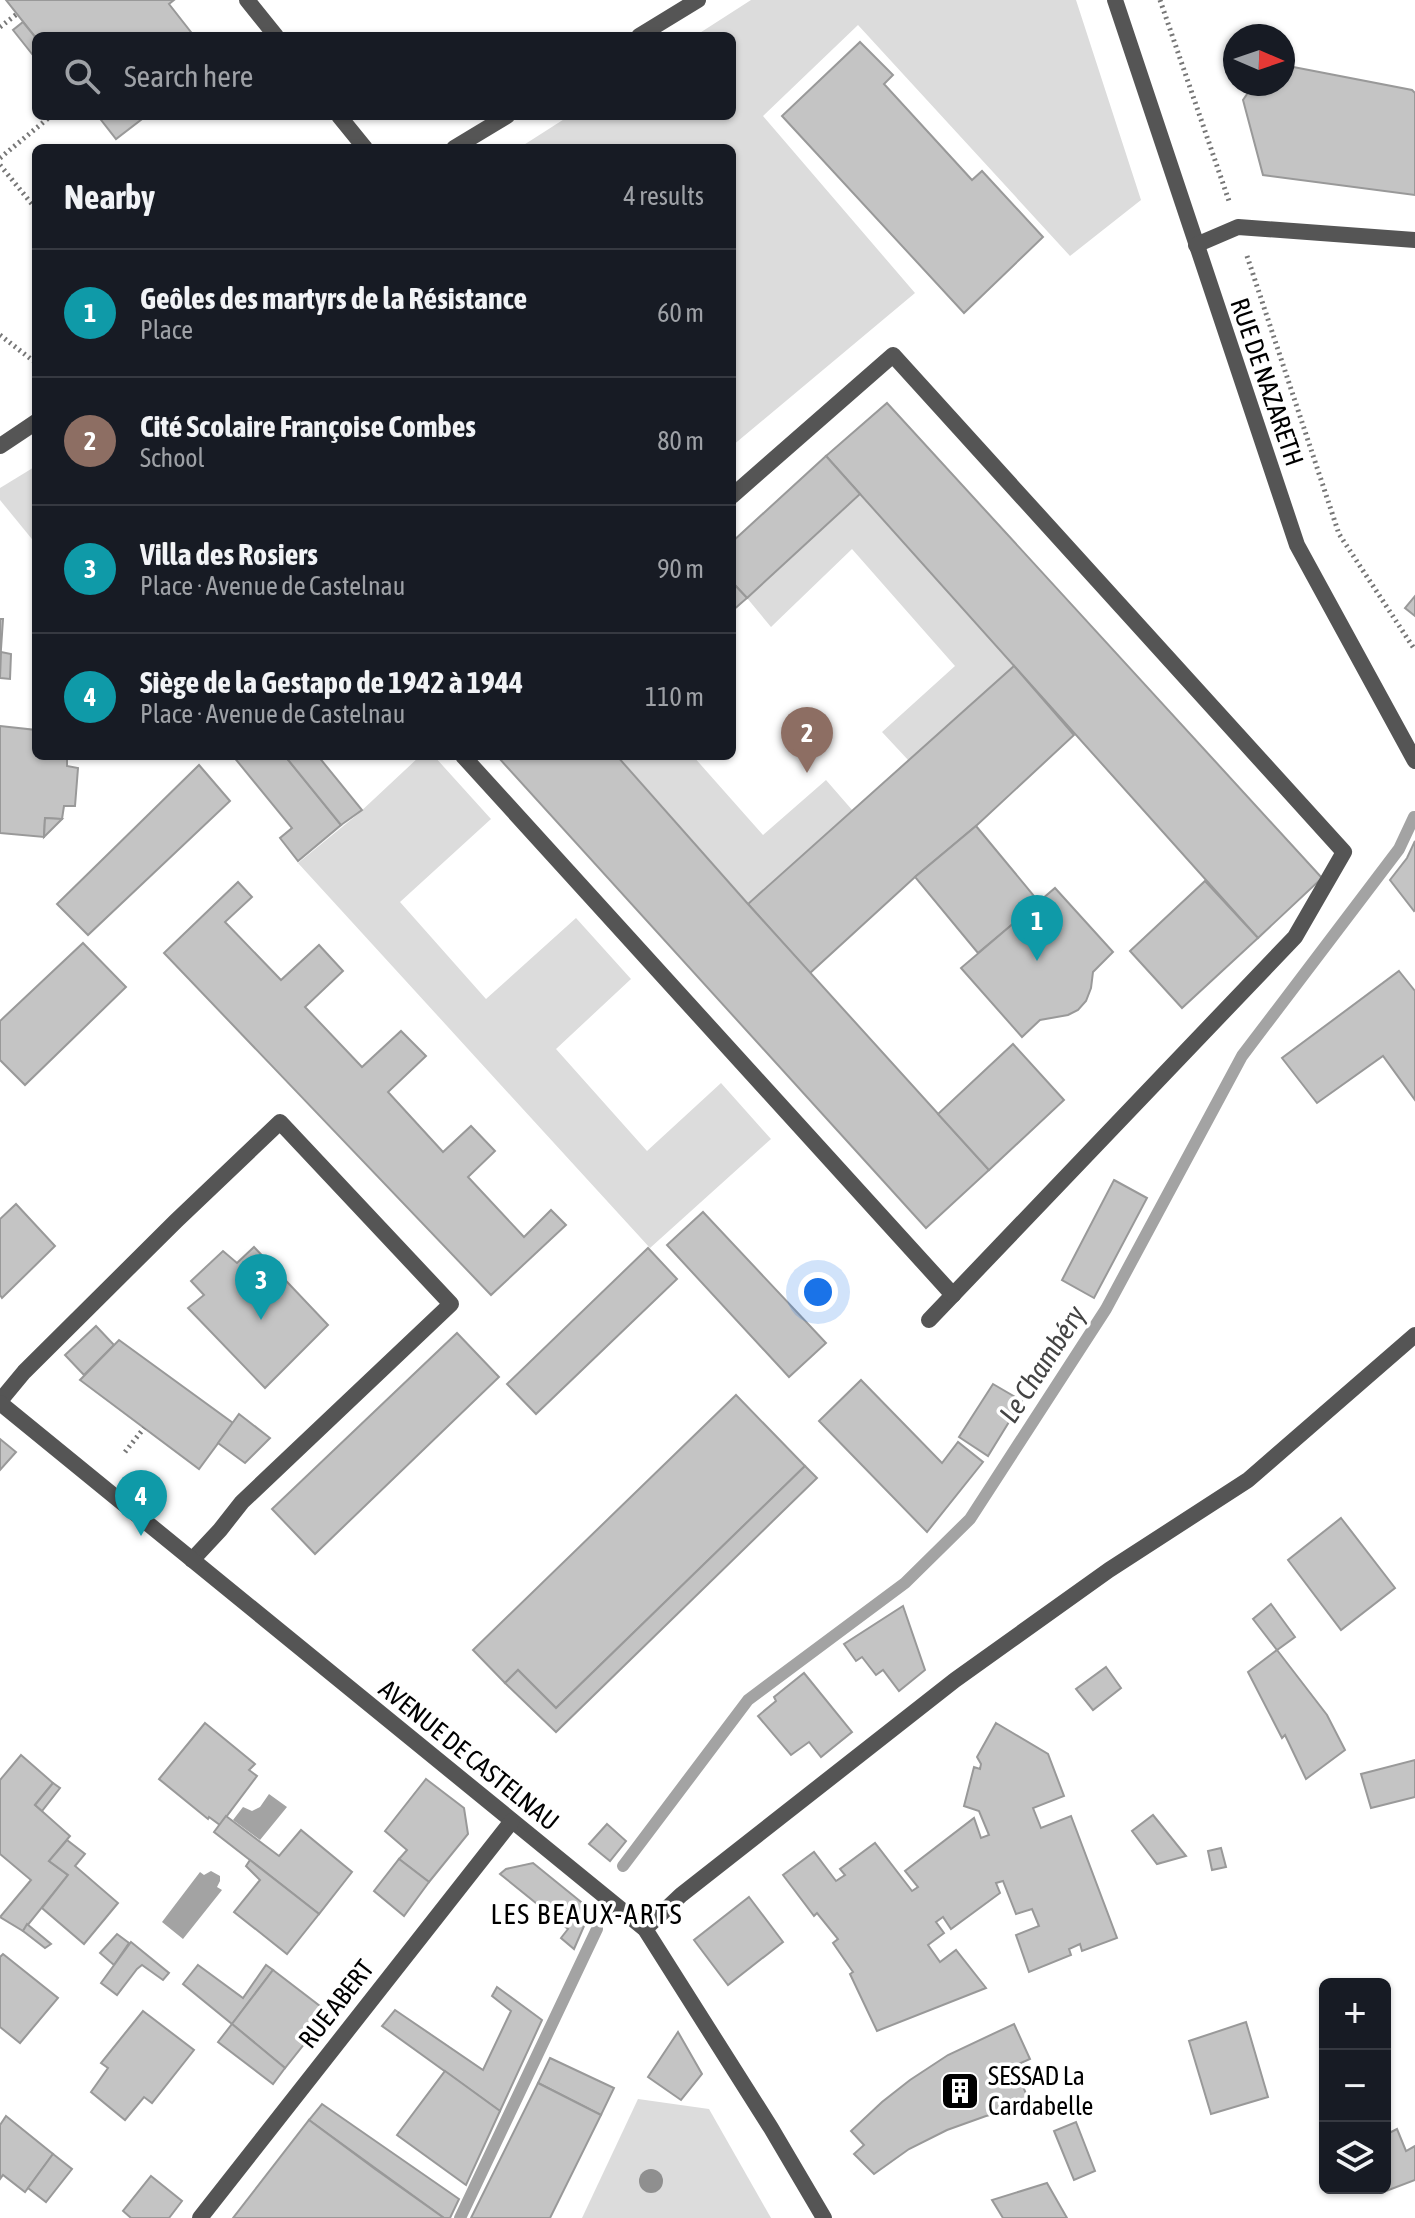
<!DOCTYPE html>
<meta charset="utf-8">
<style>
body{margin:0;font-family:"Asap Condensed",sans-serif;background:#242831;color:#f1f3f6}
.controls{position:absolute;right:24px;bottom:24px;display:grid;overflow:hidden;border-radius:12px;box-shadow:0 2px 6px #0004}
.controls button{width:72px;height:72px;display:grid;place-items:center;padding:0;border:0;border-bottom:2px solid #363941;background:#171b24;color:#f1f3f6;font:40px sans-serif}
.compass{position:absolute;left:1223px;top:24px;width:72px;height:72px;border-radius:50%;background:#171b24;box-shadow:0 2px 6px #0004;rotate:92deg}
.you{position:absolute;left:818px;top:1292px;width:28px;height:28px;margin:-20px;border:6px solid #fff;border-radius:50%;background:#1a73e8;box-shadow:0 0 0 12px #1a73e833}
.badge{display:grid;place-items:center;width:52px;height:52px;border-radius:50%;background:#858687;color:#fff;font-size:26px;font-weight:700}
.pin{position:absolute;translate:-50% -66px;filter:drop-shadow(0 2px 4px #0008)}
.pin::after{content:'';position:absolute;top:42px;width:28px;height:24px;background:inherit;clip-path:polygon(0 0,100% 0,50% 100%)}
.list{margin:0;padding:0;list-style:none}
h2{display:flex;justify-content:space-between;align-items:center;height:104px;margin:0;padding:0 32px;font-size:34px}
h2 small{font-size:26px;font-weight:400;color:#9ea1a6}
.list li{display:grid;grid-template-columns:52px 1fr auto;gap:24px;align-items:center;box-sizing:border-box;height:128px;padding:0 32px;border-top:2px solid #363941}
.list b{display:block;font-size:30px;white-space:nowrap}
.list p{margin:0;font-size:26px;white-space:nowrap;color:#9ea1a6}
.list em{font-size:26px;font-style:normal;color:#9ea1a6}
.icon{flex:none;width:44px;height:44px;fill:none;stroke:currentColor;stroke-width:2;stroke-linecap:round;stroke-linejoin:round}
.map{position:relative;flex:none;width:1415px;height:2218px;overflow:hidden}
.search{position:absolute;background:#171b24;box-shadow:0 2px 6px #0004;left:32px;top:32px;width:704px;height:88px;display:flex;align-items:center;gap:20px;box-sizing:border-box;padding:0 28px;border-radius:12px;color:#9ea1a6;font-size:30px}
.panel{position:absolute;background:#171b24;box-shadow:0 2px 6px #0004;left:32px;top:144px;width:704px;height:616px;border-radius:12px}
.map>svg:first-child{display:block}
</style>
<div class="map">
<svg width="1415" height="2218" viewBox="0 0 1415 2218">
<rect width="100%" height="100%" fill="#fff"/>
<g fill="#dcdcdc">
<path d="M751 0H1076L1141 200 1070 256 858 25 763 116 915 293 732 446V148H519L569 116H732V36H695Z"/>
<path d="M36 466V544L0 500V488Z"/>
<path d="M860 494 1014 666 909 761 882 732 955 666 852 549 771 627 747 598Z"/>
<path d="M420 756H434L491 819 400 902 486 999 576 918 631 979 556 1049 647 1151 721 1083 771 1139 650 1248 298 863 358 814Z"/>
<path d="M618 756H693L763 835 826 780 853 811 748 904Z"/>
<path d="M638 2099 709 2109 771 2218H582Z"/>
</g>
<g fill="#a3a3a3">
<path d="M269 1794 287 1807 260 1840 233 1820 243 1807 252 1811 260 1807Z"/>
<path d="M211 1871 220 1876V1881L217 1887 222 1890 183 1939 162 1922 200 1872 204 1875Z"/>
</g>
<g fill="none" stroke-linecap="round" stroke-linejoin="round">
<g stroke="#a3a3a3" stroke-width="12">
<path d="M623 1866 748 1700 905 1583 970 1519 1106 1309 1242 1056 1399 849 1414 817"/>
<path d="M460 2218 597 1929"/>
</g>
</g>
<g fill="#c4c4c4" stroke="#999" stroke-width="2">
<path d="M6 0H174L169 4 194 36H36V38Z"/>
<path d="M23 22 36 38V59L13 30Z"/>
<path d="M860 42 893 75 884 84 972 180 982 171 1043 237 964 313 782 116Z"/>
<path d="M1283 65 1412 90 1415 93V195L1263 175 1243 100 1254 84H1283Z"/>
<path d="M98 116H146L116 139Z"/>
<path d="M887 403 1322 878 1258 938 826 456Z"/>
<path d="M826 456 860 494 747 598 732 582V542Z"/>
<path d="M732 582 747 598 732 611Z"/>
<path d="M1415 596V616L1405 608Z"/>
<path d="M0 619H3L0 664Z"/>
<path d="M1 652 11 654 10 679 0 678Z"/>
<path d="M1014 666 1074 735 976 826 915 877 810 973 748 904Z"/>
<path d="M0 726 36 730V756H67V766L78 768 75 806H64L62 819 45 818 44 837 0 833Z"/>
<path d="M233 756H285L341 825 298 861 280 838 292 828Z"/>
<path d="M285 756H318L362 810 341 825Z"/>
<path d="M617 756 748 904 989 1170 926 1228 498 757Z"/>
<path d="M199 765 230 801 88 935 57 904Z"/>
<path d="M45 818 62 819 44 837Z"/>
<path d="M976 826 1039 902 978 953 915 877Z"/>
<path d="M1415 841V910L1414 911 1390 880 1407 858Z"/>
<path d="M1205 881 1258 938 1182 1008 1130 951Z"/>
<path d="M238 882 252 897 225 922 281 980 319 945 343 971 305 1007 362 1067 401 1031 426 1056 388 1092 443 1152 471 1126 495 1151 468 1177 524 1237 551 1210 566 1225 491 1295 164 953Z"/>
<path d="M1055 888 1113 952 1093 972 1091 988 1086 1001 1078 1010 1068 1015 1040 1020 1022 1037 961 968Z"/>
<path d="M83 943 126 987 25 1085 0 1060V1021Z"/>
<path d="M1399 971 1415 991V1100L1383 1056 1317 1103 1282 1058Z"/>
<path d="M1013 1044 1064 1100 989 1170 938 1114Z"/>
<path d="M1114 1180 1147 1198 1094 1298 1062 1280Z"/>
<path d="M16 1204 55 1246 2 1298 0 1295V1219Z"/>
<path d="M703 1212 826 1343 789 1377 667 1245Z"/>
<path d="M254 1247 328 1325 265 1388 188 1308 204 1295 191 1281 223 1251 237 1263Z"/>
<path d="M648 1248 677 1279 536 1414 507 1384Z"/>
<path d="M96 1326 114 1345 84 1375 65 1355Z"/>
<path d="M457 1333 499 1377 315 1554 272 1509Z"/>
<path d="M119 1340 233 1423 199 1469 80 1380Z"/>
<path d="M861 1380 942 1463 958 1442 983 1462 927 1532 819 1421Z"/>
<path d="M993 1384 1022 1401 988 1456 959 1437Z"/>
<path d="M736 1395 805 1466 556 1708 518 1670 505 1683 473 1650Z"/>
<path d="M239 1414 270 1438 245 1463 218 1443Z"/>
<path d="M0 1439 16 1452 0 1470Z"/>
<path d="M805 1466 817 1478 556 1732 505 1683 518 1670 556 1708Z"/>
<path d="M1341 1518 1395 1588 1341 1630 1288 1560Z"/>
<path d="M1271 1604 1295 1637 1277 1650 1253 1619Z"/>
<path d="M903 1606 925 1670 899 1691 883 1670 876 1675 862 1657 856 1661 844 1644Z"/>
<path d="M1277 1650 1327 1715 1345 1750 1306 1779 1285 1735 1282 1738 1248 1672Z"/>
<path d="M1106 1667 1121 1688 1093 1710 1076 1689Z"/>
<path d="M804 1673 852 1732 821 1757 809 1742 791 1755 758 1716 776 1701 774 1697Z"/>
<path d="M205 1723 255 1764 249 1770 257 1776 220 1825 209 1817 208 1819 159 1779Z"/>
<path d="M996 1723 1048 1754 1064 1796 1033 1808 1041 1828 1071 1816 1117 1938 1082 1951 1080 1944 1069 1949 1071 1955 1029 1972 1016 1935 1039 1926 1032 1909 1016 1914 1003 1881 996 1883 1000 1893 951 1929 943 1917 936 1922 944 1933 928 1945 940 1962 956 1950 986 1988 877 2031 850 1974 853 1972 833 1943 838 1939 817 1913 814 1916 783 1875 814 1852 836 1881 845 1875 840 1869 875 1843 912 1891 918 1887 905 1871 974 1818 981 1838 989 1835 979 1811 964 1806 974 1767 980 1769 981 1764 977 1757Z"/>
<path d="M21 1755 53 1783 35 1805 70 1836 49 1861 68 1875 23 1931 0 1917 31 1880 0 1854V1780Z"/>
<path d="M1415 1760V1797L1371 1808 1361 1774Z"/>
<path d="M426 1779 464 1808 468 1834 429 1882 399 1859 407 1850 385 1831Z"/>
<path d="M53 1783 60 1788 42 1811 35 1805Z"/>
<path d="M1153 1815 1186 1856 1157 1864 1132 1831Z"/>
<path d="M226 1816 279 1856 301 1830 352 1872 319 1914 214 1832Z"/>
<path d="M607 1824 626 1841 610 1861 589 1844Z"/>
<path d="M67 1840 85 1854 75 1866 118 1903 84 1944 42 1908 68 1875 49 1861Z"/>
<path d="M1221 1848 1226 1867 1212 1870 1208 1851Z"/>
<path d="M399 1859 429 1882 404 1916 374 1891Z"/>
<path d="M250 1860 319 1914 287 1954 234 1912 260 1880 246 1866Z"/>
<path d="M533 1863 591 1910 574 1949 561 1938 568 1929 500 1874 506 1869Z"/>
<path d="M749 1897 783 1942 728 1985 694 1940Z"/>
<path d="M27 1924 51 1944 45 1948 23 1931Z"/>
<path d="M117 1934 129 1943 114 1965 100 1953Z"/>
<path d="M131 1942 169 1973 163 1980 142 1965 137 1969 117 1995 101 1983Z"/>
<path d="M3 1954 58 1998 20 2043 0 2027V1957Z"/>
<path d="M198 1965 243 1998 266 1965 273 1970 232 2024 183 1984Z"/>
<path d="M273 1970 329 2013 285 2068 232 2024Z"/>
<path d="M497 1987 542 2020 500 2111 382 2026 395 2010 483 2070 511 2011 492 1996Z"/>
<path d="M143 2011 194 2050 152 2103 144 2097 125 2120 91 2092 108 2068 101 2063Z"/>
<path d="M1246 2022 1268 2097 1211 2114 1189 2041Z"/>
<path d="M232 2024 285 2068 273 2084 218 2042Z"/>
<path d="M1014 2024 1030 2059 1014 2066 1031 2105 986 2116 947 2130 909 2149 874 2174 854 2154 864 2145 851 2131 882 2102 910 2080 948 2055Z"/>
<path d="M678 2032 702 2074 681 2100 648 2077Z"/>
<path d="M550 2058 614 2088 601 2115 538 2083Z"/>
<path d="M445 2071 500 2111 466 2185 397 2135Z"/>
<path d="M538 2083 601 2115 550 2218H471Z"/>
<path d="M322 2104 459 2199 450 2218H444L309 2120Z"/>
<path d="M6 2116 53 2154 25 2192 3 2175 0 2179V2125Z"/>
<path d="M309 2120 375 2169 444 2218H233Z"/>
<path d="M1076 2122 1095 2171 1074 2180 1054 2131Z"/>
<path d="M1397 2129 1406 2151 1415 2146V2180L1386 2191 1385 2135Z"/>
<path d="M53 2154 72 2169 46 2202 28 2188Z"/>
<path d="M151 2176 182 2201 169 2218H131L123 2211Z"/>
<path d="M1047 2183 1067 2218H1003L992 2200Z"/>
</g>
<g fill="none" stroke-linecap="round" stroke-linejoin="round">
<g stroke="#777" stroke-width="5" stroke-dasharray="2 4" stroke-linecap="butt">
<path d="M1160 0 1229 201"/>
<path d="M0 27 17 14"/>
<path d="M0 158 51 116"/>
<path d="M0 165 36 209"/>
<path d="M1247 256 1339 534 1415 650"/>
<path d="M0 335 36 363"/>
<path d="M125 1452 144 1428"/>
</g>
<g stroke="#555" stroke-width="16">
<path d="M732 496 893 355 1344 852 1295 937 929 1320"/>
<path d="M463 756 953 1295"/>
<path d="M0 1401 24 1372 176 1221 280 1122 451 1304 242 1502 220 1530 192 1560"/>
<path d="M645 1929 681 1895 955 1680 1109 1570 1248 1480 1415 1335"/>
</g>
<g stroke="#555" stroke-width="16">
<path d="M247 0 276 36"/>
<path d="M1115 0 1297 545 1415 761"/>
<path d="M339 116 365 148"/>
<path d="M1196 245 1238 227 1415 240"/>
<path d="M0 1403 645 1929 771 2128 824 2218"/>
<path d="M200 2218 512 1821"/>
</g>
<g stroke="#555" stroke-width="16">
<path d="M639 36 698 0"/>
<path d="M454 148 507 116"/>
<path d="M0 446 36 422"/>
</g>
</g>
<circle fill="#8f8f8f" cx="651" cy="2181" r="12"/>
<defs>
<symbol id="building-square" viewBox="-11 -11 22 22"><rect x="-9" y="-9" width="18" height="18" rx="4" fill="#000" stroke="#fff"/><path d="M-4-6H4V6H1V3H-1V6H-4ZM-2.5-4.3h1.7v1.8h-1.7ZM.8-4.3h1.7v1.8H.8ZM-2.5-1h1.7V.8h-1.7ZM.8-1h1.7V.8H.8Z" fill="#fff"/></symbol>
</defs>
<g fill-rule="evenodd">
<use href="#building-square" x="938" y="2069" width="44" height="44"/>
</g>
<g text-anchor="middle" stroke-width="7" stroke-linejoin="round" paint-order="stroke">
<g font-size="26" fill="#000" stroke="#fff">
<text transform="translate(1267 382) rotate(71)" y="9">RUE DE NAZARETH</text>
<text transform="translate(469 1755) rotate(39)" y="9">AVENUE DE CASTELNAU</text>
<text transform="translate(336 2004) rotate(-52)" y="9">RUE ABERT</text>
</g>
<g font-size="26" fill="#000" stroke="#fff" text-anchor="start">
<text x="988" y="2085">SESSAD La<tspan x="988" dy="30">Cardabelle</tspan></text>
</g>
<g font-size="28" font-style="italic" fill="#444" stroke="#fff">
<text transform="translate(1042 1364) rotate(-57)" y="10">Le Chambéry</text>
</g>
<g font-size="28" letter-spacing="2" fill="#000" stroke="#fff">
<text x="587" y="1924">LES BEAUX-ARTS</text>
</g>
</g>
</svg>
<div class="controls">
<button>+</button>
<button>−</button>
<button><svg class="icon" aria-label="layers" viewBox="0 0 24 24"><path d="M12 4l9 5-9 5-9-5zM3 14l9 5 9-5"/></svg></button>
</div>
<svg class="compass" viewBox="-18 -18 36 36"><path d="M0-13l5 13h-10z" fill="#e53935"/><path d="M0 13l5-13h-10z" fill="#9ea1a6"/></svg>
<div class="you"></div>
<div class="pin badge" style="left:1037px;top:961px;background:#0f9aa8">1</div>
<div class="pin badge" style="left:807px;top:773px;background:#8d6e63">2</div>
<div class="pin badge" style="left:261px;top:1320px;background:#0f9aa8">3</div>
<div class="pin badge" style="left:141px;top:1536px;background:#0f9aa8">4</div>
<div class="search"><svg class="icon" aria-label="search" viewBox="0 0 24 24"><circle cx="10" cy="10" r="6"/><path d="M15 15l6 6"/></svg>Search here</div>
<section class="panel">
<h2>Nearby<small>4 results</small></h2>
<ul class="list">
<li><span class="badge" style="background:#0f9aa8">1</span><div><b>Geôles des martyrs de la Résistance</b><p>Place</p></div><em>60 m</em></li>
<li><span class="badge" style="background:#8d6e63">2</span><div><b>Cité Scolaire Françoise Combes</b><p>School</p></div><em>80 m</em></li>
<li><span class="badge" style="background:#0f9aa8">3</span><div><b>Villa des Rosiers</b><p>Place · Avenue de Castelnau</p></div><em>90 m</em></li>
<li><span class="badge" style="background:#0f9aa8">4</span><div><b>Siège de la Gestapo de 1942 à 1944</b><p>Place · Avenue de Castelnau</p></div><em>110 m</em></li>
</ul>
</section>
</div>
